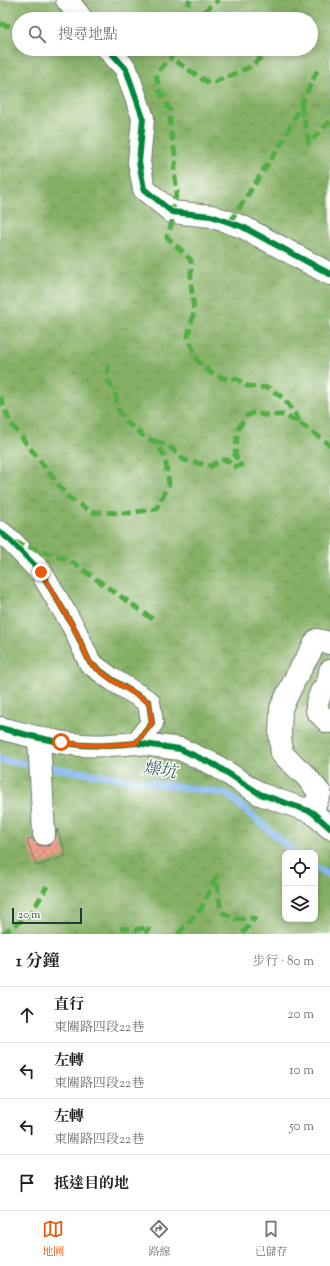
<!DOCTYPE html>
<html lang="zh-TW">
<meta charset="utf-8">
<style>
body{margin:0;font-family:"Sorts Mill Goudy","Noto Serif TC",serif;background:#f6f6f6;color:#202124}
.controls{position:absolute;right:12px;bottom:12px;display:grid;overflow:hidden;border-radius:8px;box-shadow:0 2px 10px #0003}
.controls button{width:36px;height:36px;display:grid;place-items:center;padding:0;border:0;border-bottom:1px solid #e0e0e0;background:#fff;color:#202124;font:20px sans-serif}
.scale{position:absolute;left:12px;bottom:10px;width:70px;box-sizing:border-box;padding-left:4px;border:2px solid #1f3d34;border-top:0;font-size:11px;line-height:14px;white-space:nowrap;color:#1f3d34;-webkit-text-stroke:3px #fdfcf7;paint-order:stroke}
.stop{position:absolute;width:12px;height:12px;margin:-9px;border:3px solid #ea580c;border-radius:50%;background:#fff}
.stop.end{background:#ea580c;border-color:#fff;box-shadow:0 1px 4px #0008}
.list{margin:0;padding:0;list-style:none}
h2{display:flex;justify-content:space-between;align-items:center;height:52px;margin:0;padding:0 16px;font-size:17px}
h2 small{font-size:13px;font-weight:400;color:#757577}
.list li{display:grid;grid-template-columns:26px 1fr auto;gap:12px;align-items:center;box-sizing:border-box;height:56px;padding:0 16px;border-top:1px solid #e0e0e0}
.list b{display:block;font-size:15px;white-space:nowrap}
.list p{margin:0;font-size:13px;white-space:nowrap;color:#757577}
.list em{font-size:13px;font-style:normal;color:#757577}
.icon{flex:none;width:22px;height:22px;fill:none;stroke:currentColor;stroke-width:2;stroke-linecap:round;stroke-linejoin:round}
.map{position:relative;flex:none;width:330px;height:934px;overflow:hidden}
.search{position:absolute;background:#fff;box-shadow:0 2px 10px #0003;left:12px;right:12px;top:12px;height:44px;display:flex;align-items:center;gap:10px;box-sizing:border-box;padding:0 14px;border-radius:22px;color:#757577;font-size:15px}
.sheet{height:276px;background:#fff}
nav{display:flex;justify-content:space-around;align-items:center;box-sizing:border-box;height:56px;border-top:1px solid #e0e0e0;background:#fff;font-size:11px;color:#757577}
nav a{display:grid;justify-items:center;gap:2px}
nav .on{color:#ea580c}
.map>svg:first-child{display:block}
</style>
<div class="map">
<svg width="330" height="934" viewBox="0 0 330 934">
<defs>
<pattern id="forest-crowns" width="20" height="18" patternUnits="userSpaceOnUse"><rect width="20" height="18" fill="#86b066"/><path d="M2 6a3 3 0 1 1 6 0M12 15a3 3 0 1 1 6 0" fill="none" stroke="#6d9055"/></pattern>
<pattern id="building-cross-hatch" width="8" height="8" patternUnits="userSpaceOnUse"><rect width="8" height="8" fill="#f1a191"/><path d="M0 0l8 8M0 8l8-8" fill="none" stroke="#c38477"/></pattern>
</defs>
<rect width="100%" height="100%" fill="#fdfcf7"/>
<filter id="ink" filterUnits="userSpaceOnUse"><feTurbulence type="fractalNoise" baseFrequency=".025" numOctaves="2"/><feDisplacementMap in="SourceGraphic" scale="8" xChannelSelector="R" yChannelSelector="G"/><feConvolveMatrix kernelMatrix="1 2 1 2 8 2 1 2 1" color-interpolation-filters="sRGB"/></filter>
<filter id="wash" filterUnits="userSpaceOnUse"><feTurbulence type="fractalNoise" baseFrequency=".012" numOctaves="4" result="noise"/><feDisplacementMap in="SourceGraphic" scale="16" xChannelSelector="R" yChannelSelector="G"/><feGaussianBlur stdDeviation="0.9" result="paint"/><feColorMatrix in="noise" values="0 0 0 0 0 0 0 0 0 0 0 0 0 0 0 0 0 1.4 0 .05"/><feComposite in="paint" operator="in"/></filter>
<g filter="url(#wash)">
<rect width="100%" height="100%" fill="#f7e6d2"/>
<path fill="url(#forest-crowns)" stroke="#52764d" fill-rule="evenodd" d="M0 0H330V934H0ZM19 19H311V49H19ZM285 853H315V919H285Z"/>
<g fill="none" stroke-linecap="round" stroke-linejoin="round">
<g stroke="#83b8f1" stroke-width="7">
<path d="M0 760 227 794 296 853"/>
<path d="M315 867 330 875"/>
</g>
</g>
<g id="blocks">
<path fill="url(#building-cross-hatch)" d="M57 829 66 856 36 866 27 840 33 838 38 845 44 846 50 845 55 839Z"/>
</g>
</g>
<g filter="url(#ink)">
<use href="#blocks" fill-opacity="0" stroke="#6b786b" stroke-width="1"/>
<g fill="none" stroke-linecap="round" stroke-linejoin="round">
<defs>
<g id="minor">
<path d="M67 0 82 19"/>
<path d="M108 49 126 69 143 118 139 162 144 189 172 212 211 216 243 227 330 274"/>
<path d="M0 532 11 541 41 572 74 628 90 663 113 680 149 702 152 723 136 743C115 745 93 747 72 744 47 741 24 734 0 728"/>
<path d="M330 671 328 683 321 692 317 703V711L328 722H330"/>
<path d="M39 738 44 834"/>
<path d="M136 743 180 749 215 765 260 794 312 812 330 828"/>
<path d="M312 812 320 793 305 775 282 754 280 735 281 708 296 677 317 640 330 643"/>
</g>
</defs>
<use href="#minor" stroke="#6b786b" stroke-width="24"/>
<use href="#minor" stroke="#fff" stroke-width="22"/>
<g stroke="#52ad45" stroke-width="5" stroke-dasharray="10 5" stroke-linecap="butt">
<path d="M182 19 190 0"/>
<path d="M190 19 198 16 219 0"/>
<path d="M0 24 19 28"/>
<path d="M173 49 171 58 210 84 250 67 271 49"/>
<path d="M301 104 309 143 330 121"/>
<path d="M230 222 284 139 318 69"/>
<path d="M108 365 107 378 112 387 116 397 118 409 125 421 146 438 157 442"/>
<path d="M0 397 10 422 68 497 91 512 129 513 156 509 169 484 165 458 157 442 168 445 184 460 211 466 220 460H227L233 467 241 465 235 455 238 429 246 416 255 412 263 415H283L300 423 294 412 283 398 269 388 247 386 237 379 224 378 211 373 197 360 188 336 194 311 191 284V260L167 237 172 222V212L177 191 174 172 176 159 170 127V110L159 90 156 73 171 58"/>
<path d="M300 423 330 445"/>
<path d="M14 542 69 560 154 620"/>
<path d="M120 928 135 930 149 927 146 934"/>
<path d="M2 934 31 914 47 886"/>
<path d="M178 934 201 909 216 877 221 912 236 919 255 918 242 934"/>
</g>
<defs>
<g id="cycleway">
<path d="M108 49 126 69 143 118 139 162 144 189 172 212 211 216 243 227 330 274"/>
<path d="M0 532 11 541 41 572 74 628 90 663 113 680 149 702 152 723 136 743C115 745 93 747 72 744 47 741 24 734 0 728"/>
<path d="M136 743 180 749 215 765 260 794 312 812 330 828"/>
</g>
</defs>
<use href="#cycleway" stroke="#fdfcf7" stroke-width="8"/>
<use href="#cycleway" stroke="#00873e" stroke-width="6"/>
</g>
</g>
<g fill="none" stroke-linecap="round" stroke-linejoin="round" filter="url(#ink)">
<path stroke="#ea580c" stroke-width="5" d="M41 572 74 628 90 663 112 680 149 702 152 723 136 743C111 745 86 747 61 742"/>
</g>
<g text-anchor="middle" stroke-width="3" stroke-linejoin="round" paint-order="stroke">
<g font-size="17" font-style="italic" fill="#385c63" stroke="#fdfcf7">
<text transform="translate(160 769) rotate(9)" y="6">燥坑</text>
</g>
</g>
</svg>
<div class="controls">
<button><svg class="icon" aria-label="locate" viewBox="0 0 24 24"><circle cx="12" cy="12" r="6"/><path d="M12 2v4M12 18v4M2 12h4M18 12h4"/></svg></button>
<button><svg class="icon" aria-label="layers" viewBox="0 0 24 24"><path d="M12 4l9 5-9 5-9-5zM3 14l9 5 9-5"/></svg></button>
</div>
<div class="scale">20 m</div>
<div class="stop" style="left:61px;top:742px"></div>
<div class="stop end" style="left:41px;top:572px"></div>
<div class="search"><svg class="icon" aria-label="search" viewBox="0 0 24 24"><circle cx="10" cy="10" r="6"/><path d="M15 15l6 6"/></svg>搜尋地點</div>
</div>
<section class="sheet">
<h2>1 分鐘<small>步行 · 80 m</small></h2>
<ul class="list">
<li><svg class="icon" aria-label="ahead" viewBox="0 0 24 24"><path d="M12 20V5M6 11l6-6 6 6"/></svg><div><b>直行</b><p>東關路四段22巷</p></div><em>20 m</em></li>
<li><svg class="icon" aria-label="left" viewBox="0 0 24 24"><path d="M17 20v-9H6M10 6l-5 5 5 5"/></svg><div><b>左轉</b><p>東關路四段22巷</p></div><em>10 m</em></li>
<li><svg class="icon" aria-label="left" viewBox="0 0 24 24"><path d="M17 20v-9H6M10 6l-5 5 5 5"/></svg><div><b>左轉</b><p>東關路四段22巷</p></div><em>50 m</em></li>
<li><svg class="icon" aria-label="arrive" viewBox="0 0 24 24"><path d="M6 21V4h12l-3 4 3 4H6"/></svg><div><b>抵達目的地</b></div></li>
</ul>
</section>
<nav>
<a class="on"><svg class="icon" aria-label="map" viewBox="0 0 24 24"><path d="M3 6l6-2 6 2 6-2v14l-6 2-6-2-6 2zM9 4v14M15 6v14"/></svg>地圖</a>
<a><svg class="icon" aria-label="directions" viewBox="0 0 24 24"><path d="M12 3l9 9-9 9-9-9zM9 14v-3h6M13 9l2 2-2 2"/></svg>路線</a>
<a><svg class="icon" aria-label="saved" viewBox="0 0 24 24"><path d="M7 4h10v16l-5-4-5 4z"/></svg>已儲存</a>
</nav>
